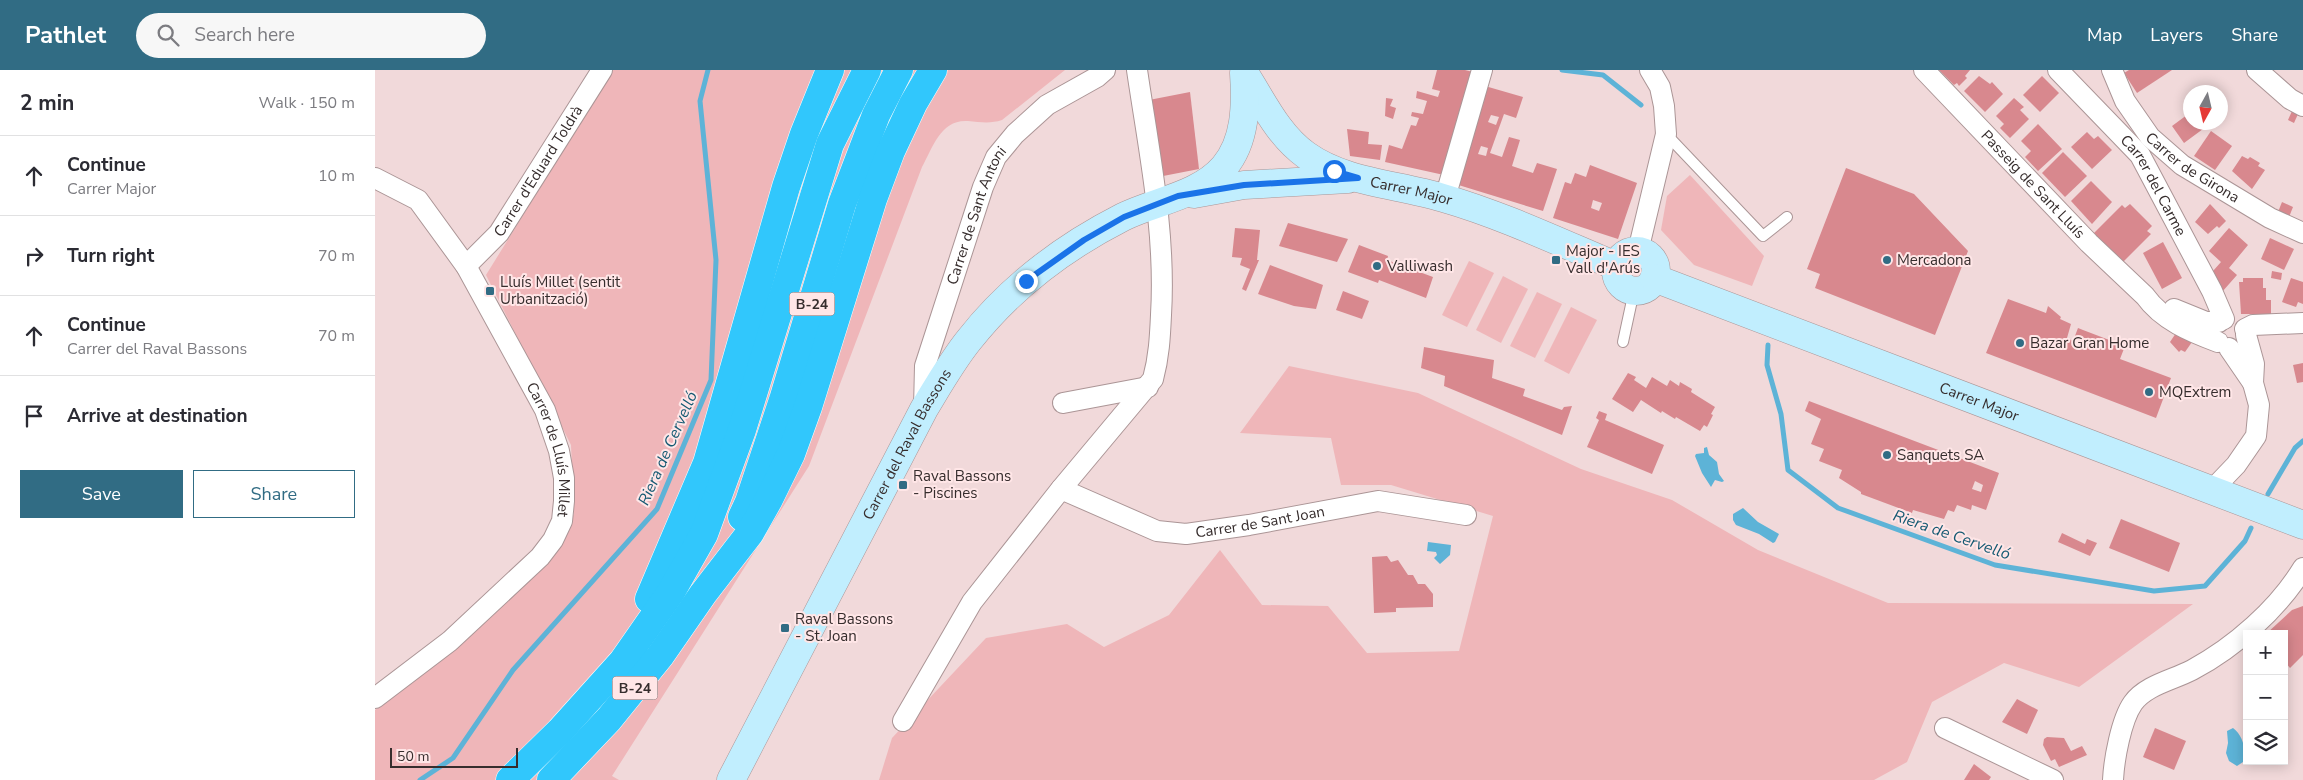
<!DOCTYPE html>
<meta charset="utf-8">
<style>
body{margin:0;font-family:"Nunito Sans",sans-serif;background:#f7f7f7;color:#2b2b33}
.controls{position:absolute;right:15px;bottom:15px;display:grid;overflow:hidden;border-radius:0px;box-shadow:0 2px 12px #0003}
.controls button{width:45px;height:45px;display:grid;place-items:center;padding:0;border:0;border-bottom:1px solid #e1e1e2;background:#fff;color:#2b2b33;font:25px sans-serif}
.compass{position:absolute;left:1808px;top:15px;width:45px;height:45px;border-radius:50%;background:#fff;box-shadow:0 2px 12px #0003;rotate:188deg}
.scale{position:absolute;left:15px;bottom:12px;width:128px;box-sizing:border-box;padding-left:5px;border:2px solid #362d2d;border-top:0;font-size:14px;line-height:18px;white-space:nowrap;color:#362d2d;-webkit-text-stroke:4px #ffe6e7;paint-order:stroke}
.stop{position:absolute;width:15px;height:15px;margin:-11px;border:4px solid #1a73e8;border-radius:50%;background:#fff}
.stop.end{background:#1a73e8;border-color:#fff;box-shadow:0 1px 5px #0008}
.list{margin:0;padding:0;list-style:none}
h2{display:flex;justify-content:space-between;align-items:center;height:65px;margin:0;padding:0 20px;font-size:21px}
h2 small{font-size:16px;font-weight:400;color:#7c7c81}
.list li{display:grid;grid-template-columns:32px 1fr auto;gap:15px;align-items:center;box-sizing:border-box;height:80px;padding:0 20px;border-top:1px solid #e1e1e2}
.list b{display:block;font-size:19px;white-space:nowrap}
.list p{margin:0;font-size:16px;white-space:nowrap;color:#7c7c81}
.list em{font-size:16px;font-style:normal;color:#7c7c81}
.actions{display:flex;gap:10px;padding:15px 20px}
.actions a{flex:1;padding:11px 0;border:1px solid #316c84;border-radius:0px;text-align:center;font-size:18px;color:#316c84}
.actions .main{background:#316c84;color:#fff}
.icon{flex:none;width:28px;height:28px;fill:none;stroke:currentColor;stroke-width:2;stroke-linecap:round;stroke-linejoin:round}
.map{position:relative;flex:none;width:1928px;height:710px;overflow:hidden}
header{display:flex;align-items:center;gap:30px;box-sizing:border-box;height:70px;padding:0 25px;background:#316c84;color:#fff}
header strong{font-size:24px}
nav{display:flex;gap:28px;margin-inline-start:auto;font-size:18px}
.search{width:350px;height:45px;background:#f7f7f7;display:flex;align-items:center;gap:12px;box-sizing:border-box;padding:0 18px;border-radius:28px;color:#7c7c81;font-size:19px}
main{display:flex}
aside{flex:1;background:#fff}
.map>svg:first-child{display:block}
</style>
<header>
<strong>Pathlet</strong>
<div class="search"><svg class="icon" aria-label="search" viewBox="0 0 24 24"><circle cx="10" cy="10" r="6"/><path d="M15 15l6 6"/></svg>Search here</div>
<nav><a>Map</a><a>Layers</a><a>Share</a></nav>
</header>
<main>
<aside>
<h2>2 min<small>Walk · 150 m</small></h2>
<ul class="list">
<li><svg class="icon" aria-label="ahead" viewBox="0 0 24 24"><path d="M12 20V5M6 11l6-6 6 6"/></svg><div><b>Continue</b><p>Carrer Major</p></div><em>10 m</em></li>
<li><svg class="icon" aria-label="right" viewBox="0 0 24 24"><path d="M7 20v-9h11M14 6l5 5-5 5"/></svg><div><b>Turn right</b></div><em>70 m</em></li>
<li><svg class="icon" aria-label="ahead" viewBox="0 0 24 24"><path d="M12 20V5M6 11l6-6 6 6"/></svg><div><b>Continue</b><p>Carrer del Raval Bassons</p></div><em>70 m</em></li>
<li><svg class="icon" aria-label="arrive" viewBox="0 0 24 24"><path d="M6 21V4h12l-3 4 3 4H6"/></svg><div><b>Arrive at destination</b></div></li>
</ul>
<div class="actions"><a class="main">Save</a><a>Share</a></div>
</aside>
<div class="map">
<svg width="1928" height="710" viewBox="0 0 1928 710">
<rect width="100%" height="100%" fill="#f1d9da"/>
<g fill="#efb6b9">
<path d="M238 0H690L627 50C615 54 605 52 593 51 566 49 558 77 547 97L434 396 237 706 244 710H0V640L109 553 175 488 199 444 196 375 111 205Z"/>
<path d="M1315 105 1389 186 1377 216 1319 195 1286 160 1292 126Z"/>
<path d="M1094 191 1119 203 1092 257 1067 245Z"/>
<path d="M1128 206 1153 219 1126 273 1101 260Z"/>
<path d="M1162 222 1187 234 1160 288 1135 276Z"/>
<path d="M1196 237 1222 250 1194 304 1169 291Z"/>
<path d="M914 296 1043 323 1206 399 1297 430 1383 480 1513 533 1818 534 1704 617 1629 593 1557 632 1532 692 1499 710H504L517 668 611 568 692 554 729 577 794 545 845 480 887 535 953 536 992 583 1084 581 1118 446 1016 415H966L956 368 865 363Z"/>
</g>
<g fill="#5db3d7">
<path d="M1332 377 1334 385 1342 392 1344 404 1349 411 1347 412 1340 410 1336 417 1327 403 1320 386 1321 384 1329 383V378Z"/>
<path d="M1368 438 1383 452 1404 464 1400 472 1398 473 1384 464 1361 455 1358 450V444Z"/>
<path d="M1053 472 1076 475 1075 485 1065 494 1059 488 1062 485 1061 482 1052 481Z"/>
<path d="M1858 658C1868 665 1872 681 1868 692L1862 696 1854 691 1851 683 1853 673 1852 661Z"/>
</g>
<g fill="none" stroke-linecap="round" stroke-linejoin="round">
<g stroke="#5db3d7" stroke-width="5">
<path d="M1187 0 1228 5 1266 35"/>
<path d="M1393 275 1392 295 1406 344 1413 400 1463 438 1620 495 1779 521 1830 516 1870 471 1876 458"/>
<path d="M1893 424 1920 378 1928 371"/>
<path d="M45 710 78 688 138 600 282 439 336 310 341 190 325 31 333 0"/>
</g>
</g>
<g fill="#d8888e" fill-rule="evenodd">
<path d="M1062 0H1090L1098 2 1069 105 1010 92 1014 75 1027 79 1036 55 1041 56 1044 48 1036 46 1037 42 1048 44 1052 31 1041 28 1042 21 1063 27 1065 21 1057 19Z"/>
<path d="M1564 0H1595L1590 6 1592 8 1584 16 1582 13 1579 15Z"/>
<path d="M1754 0H1797L1762 23 1749 3Z"/>
<path d="M1604 6 1615 14 1617 12 1628 24 1610 42 1589 21Z"/>
<path d="M1667 6 1684 23 1665 42 1648 25Z"/>
<path d="M1110 16 1148 27 1141 48 1129 44 1115 83 1127 87 1134 67 1145 70 1137 96 1158 103 1162 93 1182 99 1168 141 1077 113ZM1116 45 1124 47 1121 55 1113 52ZM1106 76 1113 78 1111 86 1103 84Z"/>
<path d="M815 22 824 99 783 107 774 30Z"/>
<path d="M1011 28 1018 29 1015 36 1021 38 1018 49 1010 46Z"/>
<path d="M1639 28 1649 37 1645 40 1654 49 1635 68 1625 58 1629 54 1621 46Z"/>
<path d="M1917 41 1923 44 1919 53 1913 50Z"/>
<path d="M1816 42V52H1828L1824 55 1828 59 1809 73 1797 56Z"/>
<path d="M1663 54 1687 79 1663 101 1650 87 1656 81 1646 71Z"/>
<path d="M972 59 994 62 993 74 1007 75 1005 90 975 86Z"/>
<path d="M1836 61 1857 76 1840 100 1819 86Z"/>
<path d="M1712 62 1719 69 1723 66 1737 80 1717 99 1696 77Z"/>
<path d="M1688 82 1712 106 1690 127 1667 103Z"/>
<path d="M1867 86 1873 89 1875 87 1885 93 1883 96 1890 100 1877 119 1857 101Z"/>
<path d="M1215 95 1262 113 1243 169 1178 148 1190 112 1196 114 1200 103 1211 107ZM1218 130 1227 133 1224 141 1216 138Z"/>
<path d="M1471 98 1539 124 1593 181 1560 265 1440 218 1445 204 1432 199Z"/>
<path d="M1716 111 1737 132 1717 154 1696 131Z"/>
<path d="M1907 132 1918 137 1914 147 1903 142Z"/>
<path d="M1755 134 1777 156 1772 161 1776 164 1748 192 1719 163 1747 135 1750 138Z"/>
<path d="M1835 134 1851 151 1844 158 1842 156 1833 164 1820 152Z"/>
<path d="M913 153 973 169 962 192 904 176Z"/>
<path d="M860 158 885 160 882 190H884L871 221 867 219 875 199 865 195 867 188 857 187Z"/>
<path d="M1854 158 1873 175 1854 198 1862 205 1847 222 1838 201 1846 192 1834 181Z"/>
<path d="M1895 168 1919 179 1909 200 1886 189Z"/>
<path d="M1788 172 1807 208 1787 219 1768 183Z"/>
<path d="M984 175 1013 186 1012 190 1058 207 1051 228 1004 210 1003 213 973 202Z"/>
<path d="M895 195 948 215 941 239 919 236 883 224Z"/>
<path d="M1897 201 1907 203 1906 210 1896 208Z"/>
<path d="M1868 208H1888V218H1891V230H1896V244H1866L1864 212H1868Z"/>
<path d="M1916 208 1928 212V234L1923 232 1921 237 1907 232Z"/>
<path d="M968 221 994 231 987 249 961 240Z"/>
<path d="M1633 229 1671 243 1673 236 1686 247 1685 249 1696 254 1692 268 1698 271 1703 258 1708 260 1750 276 1745 289 1796 308 1781 348 1611 283Z"/>
<path d="M1801 263 1817 272 1810 282 1806 280 1804 282 1795 272Z"/>
<path d="M1049 277 1119 290 1117 308 1150 319 1148 326 1187 340 1189 337 1197 336 1187 365 1069 316 1070 306 1046 298Z"/>
<path d="M1928 293V312L1922 313 1918 295Z"/>
<path d="M1253 303 1261 307 1259 310 1271 318 1277 307 1292 316 1295 310 1304 316 1305 312 1317 319 1316 322 1340 337 1336 344 1338 345 1332 357 1329 355 1325 361 1301 347 1300 349 1287 341 1286 343 1266 330 1258 342 1237 329Z"/>
<path d="M1434 331 1624 403 1611 440 1597 435 1596 440 1582 435 1579 442 1573 440 1569 449 1538 440 1537 443 1486 424V422L1464 408 1467 400 1444 391 1449 379 1436 374 1446 349 1430 341ZM1600 411 1608 415 1606 422 1597 419Z"/>
<path d="M1224 341 1232 344 1230 350 1289 375 1277 404 1212 377 1224 350 1221 348Z"/>
<path d="M1746 449 1805 473 1794 502 1734 478Z"/>
<path d="M1687 463 1710 474 1712 469 1722 473 1715 486 1683 472Z"/>
<path d="M1012 486 1016 492 1023 490 1033 505H1038L1043 514H1050L1058 524V537L1021 538V542L999 543 997 487Z"/>
<path d="M1928 536V585L1915 598 1909 591V564H1891L1917 540Z"/>
<path d="M1642 629 1663 640 1652 664 1627 652Z"/>
<path d="M1780 658 1811 671 1799 700 1768 687Z"/>
<path d="M1672 667 1689 668 1696 681 1707 676 1712 685 1684 697 1680 689 1676 691 1668 675 1669 669Z"/>
<path d="M1599 694 1616 707 1614 710H1589Z"/>
</g>
<g fill="none" stroke-linecap="round" stroke-linejoin="round">
<defs>
<g id="lane">
<path d="M1291 64 1388 166 1412 147"/>
<path d="M1248 272 1259 221"/>
</g>
<g id="street">
<path id="s1" d="M1549 0 1714 173 1770 226C1787 250 1816 262 1843 272"/>
<path id="s2" d="M1683 0 1765 85 1837 221 1849 249"/>
<path id="s3" d="M1737 0 1750 31 1775 67 1807 95 1895 148 1928 163"/>
<path d="M1882 0 1915 29 1928 36"/>
<path id="s4" d="M0 108 43 130 91 196 170 340 184 381 189 408V431L187 451 178 470 165 487 75 571 0 628"/>
<path d="M1070 128 1107 0"/>
<path d="M1263 181 1291 64 1289 36 1285 17 1275 0"/>
<path id="s5" d="M91 196 124 163 227 0"/>
<path d="M1799 239 1831 252H1844"/>
<path d="M1870 259 1878 255 1928 253"/>
<path d="M1854 278 1878 313"/>
<path d="M688 333 773 317"/>
<path id="s6" d="M549 338 550 296 608 117 621 87 640 64 672 35 722 7 730 0"/>
<path id="s7" d="M686 419 782 461 811 464 874 455 1003 431 1091 445"/>
<path d="M1837 420 1861 395 1881 366 1884 335 1878 313 1879 294 1871 265"/>
<path d="M528 651 597 532 686 419 778 309C784 287 785 267 786 245 791 162 774 82 762 0"/>
<path d="M1570 658 1678 710"/>
<path d="M1738 710C1739 690 1746 650 1758 633 1771 615 1798 610 1817 600 1860 577 1903 539 1928 498"/>
</g>
<g id="secondary">
<path id="s8" d="M870 4C888 32 903 65 931 85 970 113 1023 114 1068 128 1127 145 1184 172 1241 196"/>
<path d="M819 124 869 115 973 109"/>
<circle cx="1261" cy="201" r="20"/>
<path id="s9" d="M1279 208 1928 455"/>
<path id="s10" d="M356 710 549 339C563 316 577 291 594 270 635 218 689 177 748 147 780 131 824 126 849 97 871 71 871 35 869 3"/>
</g>
<g id="highway">
<path d="M367 447 374 432 408 330 467 134 501 45 524 0"/>
<path d="M274 529 332 393 411 117 429 64 455 0"/>
<path d="M135 710 185 661 248 591 296 522 329 464 367 360 455 74 492 0"/>
<path d="M176 710 234 649 285 586 328 524 375 463 393 431 416 384 433 337 498 129 516 81 538 34 558 0"/>
</g>
</defs>
<use href="#lane" stroke="#ab9596" stroke-width="12"/>
<use href="#street" stroke="#ab9596" stroke-width="22"/>
<use href="#secondary" stroke="#ab9596" stroke-width="29"/>
<use href="#highway" stroke="#fff" stroke-width="29"/>
<use href="#lane" stroke="#fff" stroke-width="10"/>
<use href="#street" stroke="#fff" stroke-width="20"/>
<use href="#secondary" stroke="#c1eefe" stroke-width="28"/>
<use href="#highway" stroke="#31c7fc" stroke-width="28"/>
</g>
<g fill="none" stroke-linecap="round" stroke-linejoin="round">
<path stroke="#1a73e8" stroke-width="6" d="M651 211 709 170 749 147 803 126 869 115 983 108 959 101"/>
</g>
<g fill="#316c84" stroke="#ffe6e7" stroke-width="2">
<rect x="1176" y="185" width="10" height="10" rx="2.5"/>
<circle cx="1512" cy="190" r="5"/>
<circle cx="1002" cy="196" r="5"/>
<rect x="110" y="216" width="10" height="10" rx="2.5"/>
<circle cx="1645" cy="273" r="5"/>
<circle cx="1774" cy="322" r="5"/>
<circle cx="1512" cy="385" r="5"/>
<rect x="523" y="410" width="10" height="10" rx="2.5"/>
<rect x="405" y="553" width="10" height="10" rx="2.5"/>
</g>
<g text-anchor="middle" stroke-width="4" stroke-linejoin="round" paint-order="stroke">
<g fill="#ffe6e7" stroke="#726465" stroke-width="1">
<rect x="414.5" y="222.5" width="45" height="23" rx="4"/>
<rect x="237.5" y="606.5" width="45" height="23" rx="4"/>
</g>
<g font-size="14" font-weight="bold" fill="#362d2d">
<text x="437" y="239">B-24</text>
<text x="260" y="623">B-24</text>
</g>
<g font-size="15" fill="#362d2d" stroke="#ffe6e7">
<text dy="5" stroke="none"><textPath href="#s3" startOffset="130">Carrer de Girona</textPath></text>
<text dy="5" stroke="none"><textPath href="#s5" startOffset="120">Carrer d'Eduard Toldrà</textPath></text>
<text dy="5" stroke="none"><textPath href="#s1" startOffset="158">Passeig de Sant Lluís</textPath></text>
<text dy="5" stroke="none"><textPath href="#s2" startOffset="151">Carrer del Carme</textPath></text>
<text dy="5" stroke="none"><textPath href="#s8" startOffset="214">Carrer Major</textPath></text>
<text dy="5" stroke="none"><textPath href="#s6" startOffset="201">Carrer de Sant Antoni</textPath></text>
<text dy="5" stroke="none"><textPath href="#s9" startOffset="348">Carrer Major</textPath></text>
<text dy="5" stroke="none"><textPath href="#s10" startOffset="379">Carrer del Raval Bassons</textPath></text>
<text dy="5" stroke="none"><textPath href="#s4" startOffset="334">Carrer de Lluís Millet</textPath></text>
<text dy="5" stroke="none"><textPath href="#s7" startOffset="209">Carrer de Sant Joan</textPath></text>
</g>
<g font-size="15" fill="#362d2d" stroke="#ffe6e7" text-anchor="start">
<text x="1191" y="186">Major - IES<tspan x="1191" dy="17">Vall d'Arús</tspan></text>
<text x="1522" y="195">Mercadona</text>
<text x="1012" y="201">Valliwash</text>
<text x="125" y="217">Lluís Millet (sentit<tspan x="125" dy="17">Urbanització)</tspan></text>
<text x="1655" y="278">Bazar Gran Home</text>
<text x="1784" y="327">MQExtrem</text>
<text x="1522" y="390">Sanquets SA</text>
<text x="538" y="411">Raval Bassons<tspan x="538" dy="17">- Piscines</tspan></text>
<text x="420" y="554">Raval Bassons<tspan x="420" dy="17">- St. Joan</tspan></text>
</g>
<g font-size="16" font-style="italic" fill="#145972" stroke="#ffe6e7">
<text transform="translate(292 378) rotate(-66)" y="6">Riera de Cervelló</text>
<text transform="translate(1577 464) rotate(19)" y="6">Riera de Cervelló</text>
</g>
</g>
</svg>
<div class="controls">
<button>+</button>
<button>−</button>
<button><svg class="icon" aria-label="layers" viewBox="0 0 24 24"><path d="M12 4l9 5-9 5-9-5zM3 14l9 5 9-5"/></svg></button>
</div>
<svg class="compass" viewBox="-18 -18 36 36"><path d="M0-13l5 13h-10z" fill="#e53935"/><path d="M0 13l5-13h-10z" fill="#7c7c81"/></svg>
<div class="scale">50 m</div>
<div class="stop" style="left:959px;top:101px"></div>
<div class="stop end" style="left:651px;top:211px"></div>
</div>
</main>
